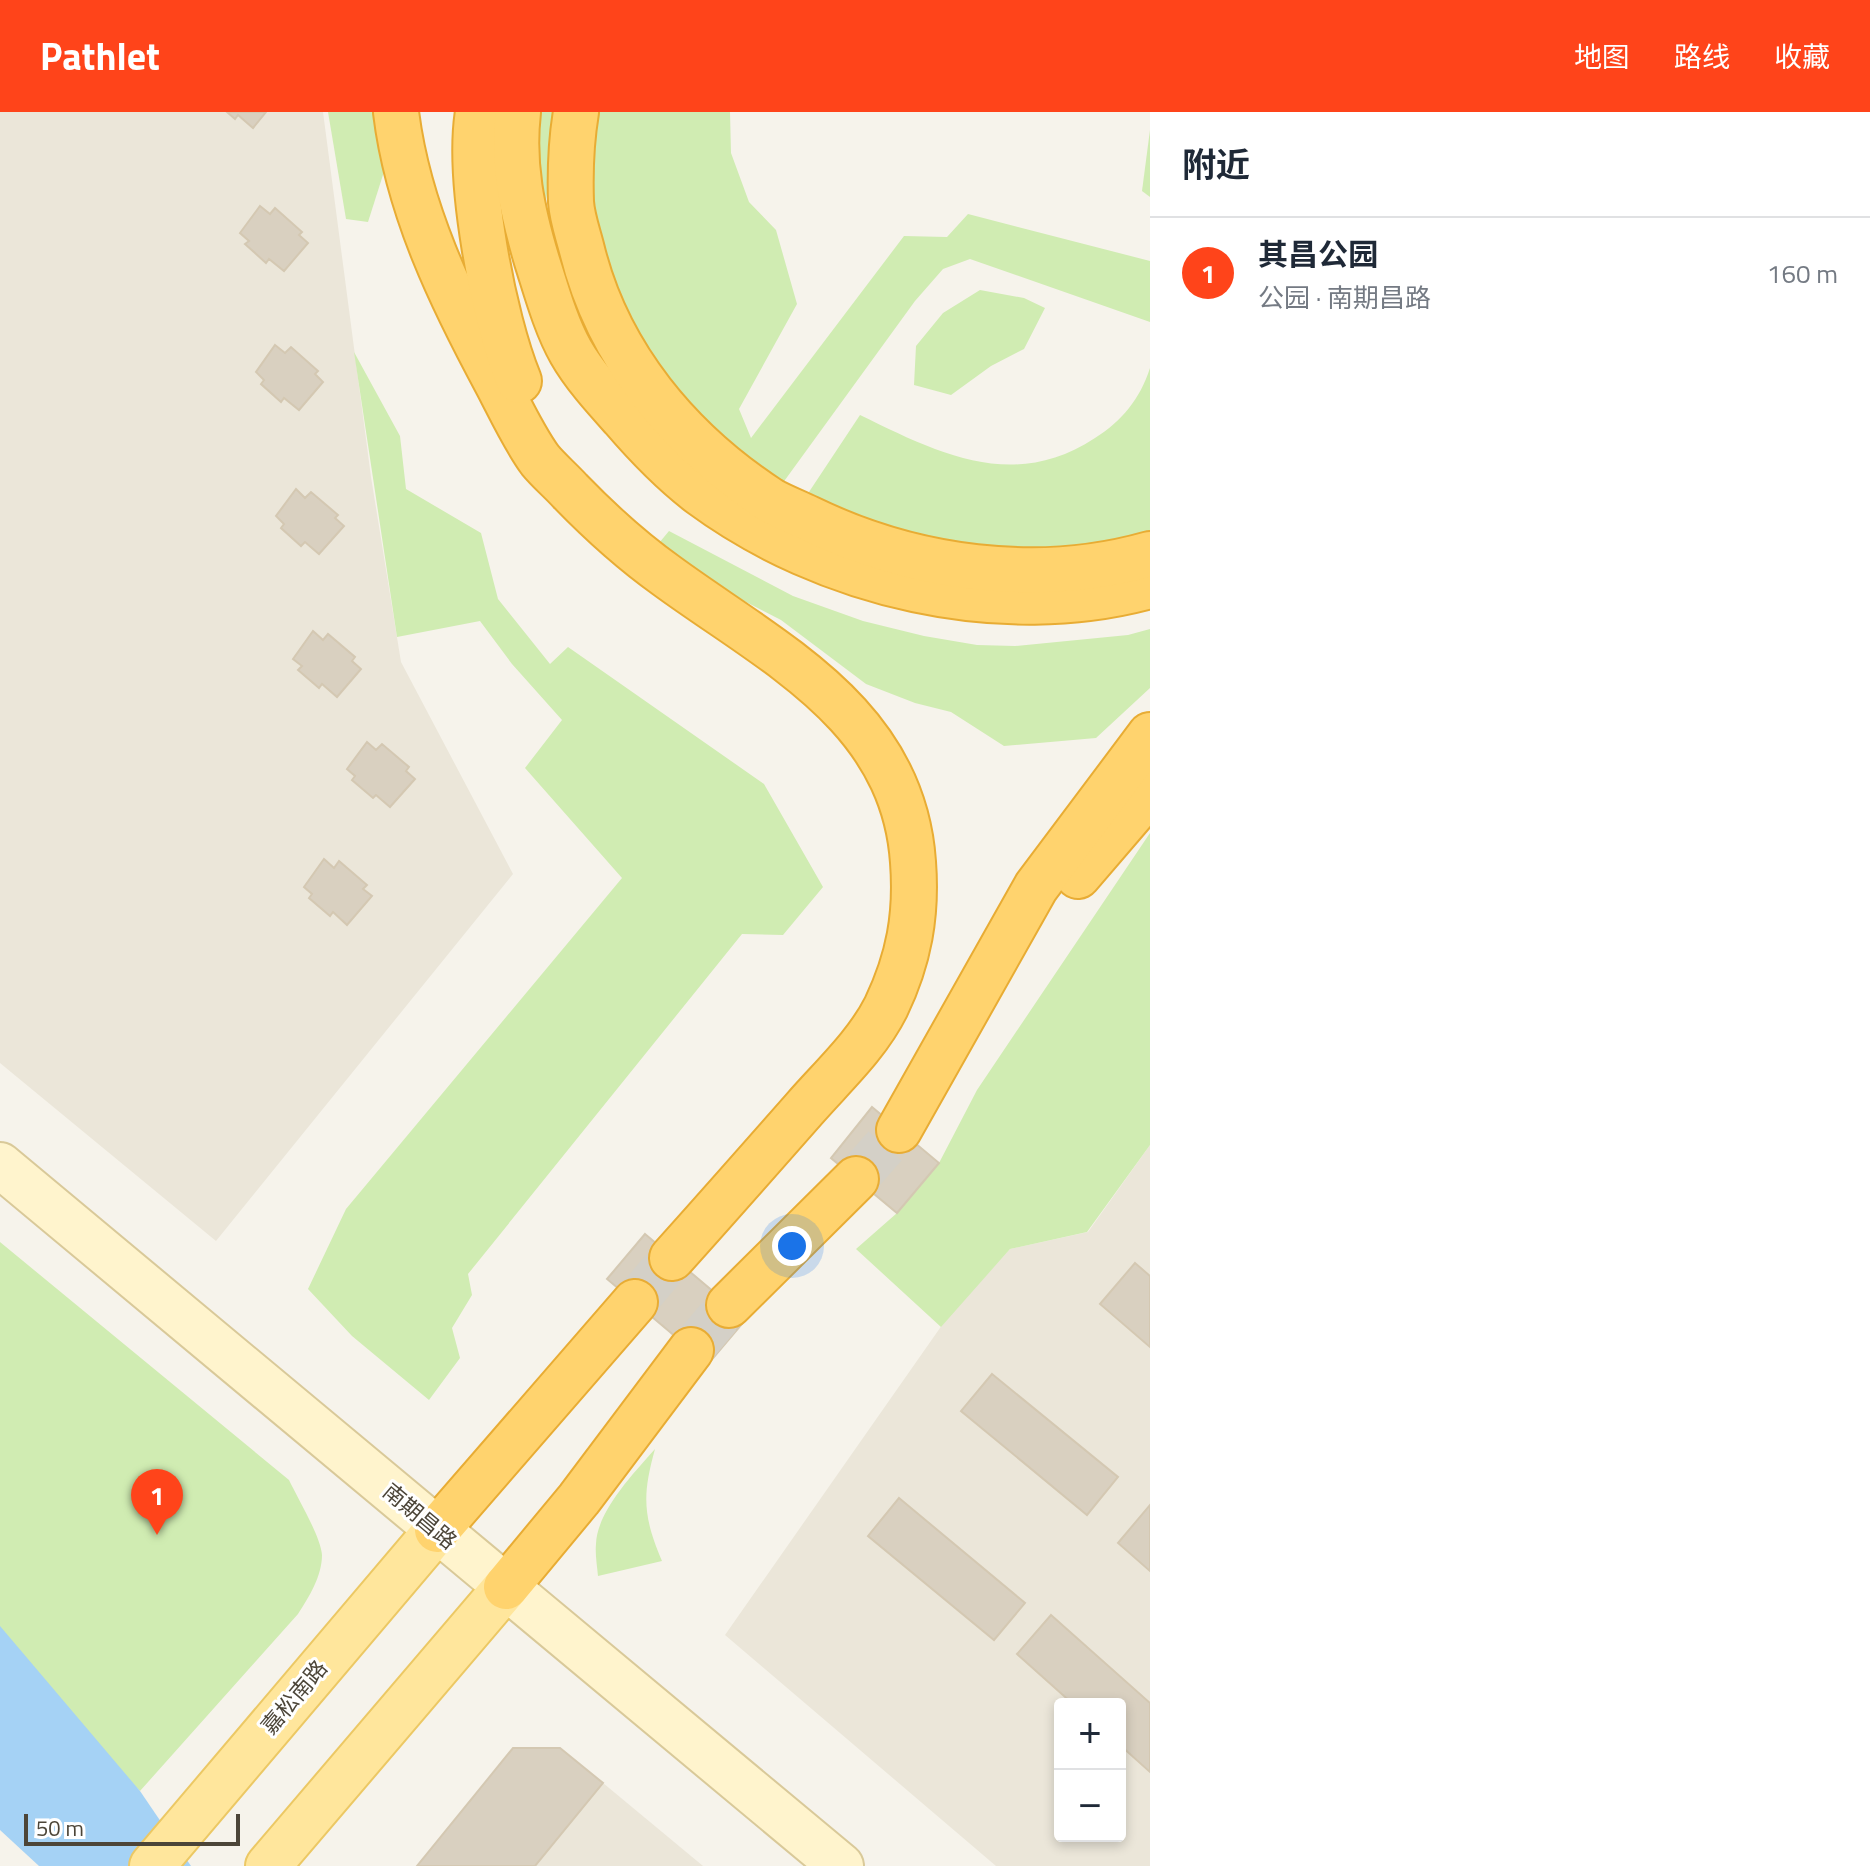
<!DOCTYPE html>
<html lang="zh">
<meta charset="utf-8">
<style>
body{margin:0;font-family:"Titillium Web","Noto Sans SC",sans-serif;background:#f6f6f7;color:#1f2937}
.controls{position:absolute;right:24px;bottom:24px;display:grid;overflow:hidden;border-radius:8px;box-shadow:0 4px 12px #0003}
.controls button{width:72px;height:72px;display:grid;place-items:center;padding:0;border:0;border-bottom:2px solid #e0e1e3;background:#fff;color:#1f2937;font:40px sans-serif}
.scale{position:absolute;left:24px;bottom:20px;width:216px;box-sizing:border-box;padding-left:8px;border:4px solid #4c4538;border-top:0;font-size:22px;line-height:28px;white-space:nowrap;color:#4c4538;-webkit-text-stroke:6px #fff;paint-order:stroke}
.you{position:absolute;left:792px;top:1134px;width:28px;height:28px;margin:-20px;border:6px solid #fff;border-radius:50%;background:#1a73e8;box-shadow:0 0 0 12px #1a73e833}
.badge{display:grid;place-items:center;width:52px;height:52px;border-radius:50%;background:#ff441a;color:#fff;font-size:26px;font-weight:700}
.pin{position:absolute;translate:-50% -66px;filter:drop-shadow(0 2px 4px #0008)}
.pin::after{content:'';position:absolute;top:42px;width:28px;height:24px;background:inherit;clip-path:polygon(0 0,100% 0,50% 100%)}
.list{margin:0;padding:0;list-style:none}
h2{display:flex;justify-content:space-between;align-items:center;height:104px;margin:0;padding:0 32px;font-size:34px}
h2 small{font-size:26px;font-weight:400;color:#747a83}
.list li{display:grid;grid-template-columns:52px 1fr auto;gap:24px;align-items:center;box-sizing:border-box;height:112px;padding:0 32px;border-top:2px solid #e0e1e3}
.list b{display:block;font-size:30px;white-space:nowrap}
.list p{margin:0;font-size:26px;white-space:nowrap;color:#747a83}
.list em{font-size:26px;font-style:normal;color:#747a83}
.map{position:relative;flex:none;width:1150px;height:1754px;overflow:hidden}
header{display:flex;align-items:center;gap:48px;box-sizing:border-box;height:112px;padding:0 40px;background:#ff441a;color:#fff}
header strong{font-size:38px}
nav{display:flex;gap:44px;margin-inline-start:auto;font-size:28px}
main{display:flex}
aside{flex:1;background:#fff}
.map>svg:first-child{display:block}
</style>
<header>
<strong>Pathlet</strong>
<nav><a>地图</a><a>路线</a><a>收藏</a></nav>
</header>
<main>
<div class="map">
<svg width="1150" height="1754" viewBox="0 0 1150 1754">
<rect width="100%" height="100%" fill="#f6f3eb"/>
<g fill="#ebe6d9" fill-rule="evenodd">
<path d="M0 0H323L371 365 401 550 513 762 216 1129 0 951Z"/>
<path d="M1150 1033V1754H996L725 1523 947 1206 1010 1137 1088 1120ZM1060 1592H1120V1724H1060Z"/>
<path d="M603 1671 703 1754H535Z"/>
</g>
<g fill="#d0ecb2">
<path d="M328 0H403L368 110 346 107Z"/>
<path d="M529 0H558L541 126Z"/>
<path d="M596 0H730L731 41 749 90 776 118 797 192 739 297 751 326 904 124 947 125 968 102 1150 149V210L970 147 943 157 915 189 777 379 623 224 587 75Z"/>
<path d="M1150 18V85L1142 79Z"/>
<path d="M980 178 1024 186 1045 196 1024 237 991 254 951 283 914 273 916 234 943 201Z"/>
<path d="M354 240 400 324 406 377 481 421 498 487 550 552 568 535 764 672 823 775 783 823 742 822 468 1162 472 1183 452 1216 460 1246 429 1288 352 1224 308 1177 346 1097 622 766 525 656 562 608 512 552 480 509 397 525Z"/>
<path d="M1150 256V432L992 446 803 389 860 303C938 341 1013 380 1095 326 1122 309 1140 287 1150 256Z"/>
<path d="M669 419 793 484 863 509 924 524 977 533 1015 534 1128 523 1150 517V576L1096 626 1004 634 951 600 915 591 866 572 781 508 684 458 654 437Z"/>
<path d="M1150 721V1033L1087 1120 1010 1137 941 1215 856 1137 897 1101 939 1051 977 978Z"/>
<path d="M0 1130 289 1368C297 1385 321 1425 322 1443 322 1464 309 1485 298 1502L140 1679 45 1579 0 1523Z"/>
<path d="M655 1337C642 1384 643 1404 662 1449L598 1464C597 1453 595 1442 596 1432 597 1399 634 1361 655 1337Z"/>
</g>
<path fill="#a5d2f5" d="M0 1514 140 1679 191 1754H39L0 1718Z"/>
<g fill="#d9d0c0" stroke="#d4c8b2" stroke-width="2">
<path d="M227 0H266L253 16 238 3 235 7Z"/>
<path d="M260 94 270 102 275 96 302 120 299 123 308 131 284 159 269 147 266 151 245 132 249 129 240 121Z"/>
<path d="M275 233 285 241 291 235 318 259 315 262 323 270 299 298 284 286 281 290 261 272 264 268 256 260Z"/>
<path d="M296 377 305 386 311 380 338 403 335 406 344 414 319 442 305 430 301 434 281 416 284 412 276 404Z"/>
<path d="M313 519 323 528 328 522 355 545 352 549 361 557 337 585 322 572 319 576 298 558 302 554 293 547Z"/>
<path d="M367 630 376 638 382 632 409 655 406 659 415 667 390 695 376 683 373 686 352 668 355 664 347 657Z"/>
<path d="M324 747 334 756 339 749 367 773 363 777 372 784 347 813 333 800 330 804 309 786 312 782 304 775Z"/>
<path d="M872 995 939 1051 897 1101 831 1046Z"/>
<path d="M645 1122 746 1207 708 1252 607 1167Z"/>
<path d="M1135 1151 1150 1164V1235L1100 1192Z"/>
<path d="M992 1262 1118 1365 1087 1403 961 1299Z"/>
<path d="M899 1386 1025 1491 994 1528 868 1424Z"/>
<path d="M1150 1393V1459L1118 1431Z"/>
<path d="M1051 1503 1150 1591V1660L1120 1633V1592H1073L1017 1542Z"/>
<path d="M513 1636H560L603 1671 535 1754H417Z"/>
</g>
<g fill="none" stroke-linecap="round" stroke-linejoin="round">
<g stroke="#d4d0c7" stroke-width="44" stroke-dasharray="44 22" stroke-linecap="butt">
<path d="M856 1067 899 1018"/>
<path d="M635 1190 672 1146"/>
<path d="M691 1238 729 1193"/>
</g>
<defs>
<path id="secondary" d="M0 1053 841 1754"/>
<g id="primary">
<path d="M152 1754 437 1418"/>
<path d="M268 1754 506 1475"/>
</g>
<g id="highway">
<path d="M396 0C408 98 452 188 498 273 511 298 524 326 540 348 549 359 561 369 570 379 600 410 632 439 667 464 772 541 903 602 913 750 917 803 909 847 886 895 867 933 833 964 805 996 761 1046 717 1096 672 1146"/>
<path d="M478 0C467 67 493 206 519 269"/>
<path d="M518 0C512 53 522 99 537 149 546 177 556 214 571 240 584 263 605 286 623 306 647 334 672 360 701 382 824 473 1002 515 1150 474"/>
<path d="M576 0C571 30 570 60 571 90 572 106 578 122 582 138 608 244 680 329 770 388 782 395 796 400 808 406 913 457 1037 474 1150 442"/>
<path d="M1078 764 1150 680"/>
<path d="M899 1018 1036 775 1150 623"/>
<path d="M729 1193 856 1067"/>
<path d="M437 1418 635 1190"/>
<path d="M506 1475 579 1387 691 1238"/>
</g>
</defs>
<use href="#secondary" stroke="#d9c999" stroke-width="48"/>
<use href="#primary" stroke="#ecc864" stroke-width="48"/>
<use href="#highway" stroke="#e8ac34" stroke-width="48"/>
<use href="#secondary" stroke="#fff4cd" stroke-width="44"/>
<use href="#primary" stroke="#ffe69c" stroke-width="44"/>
<use href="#highway" stroke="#ffd36e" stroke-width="44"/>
</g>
<g text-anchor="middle" stroke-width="6" stroke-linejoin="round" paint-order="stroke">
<g font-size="22" fill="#4c4538" stroke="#fff">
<text transform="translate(420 1404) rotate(40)" y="8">南期昌路</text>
<text transform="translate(294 1585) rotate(-50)" y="8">嘉松南路</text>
</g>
</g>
</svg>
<div class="controls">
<button>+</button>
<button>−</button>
</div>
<div class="scale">50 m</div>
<div class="you"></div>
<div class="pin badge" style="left:157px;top:1423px">1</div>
</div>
<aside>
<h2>附近<small></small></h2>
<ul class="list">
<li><span class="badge">1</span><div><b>其昌公园</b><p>公园 · 南期昌路</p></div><em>160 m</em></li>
</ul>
</aside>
</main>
